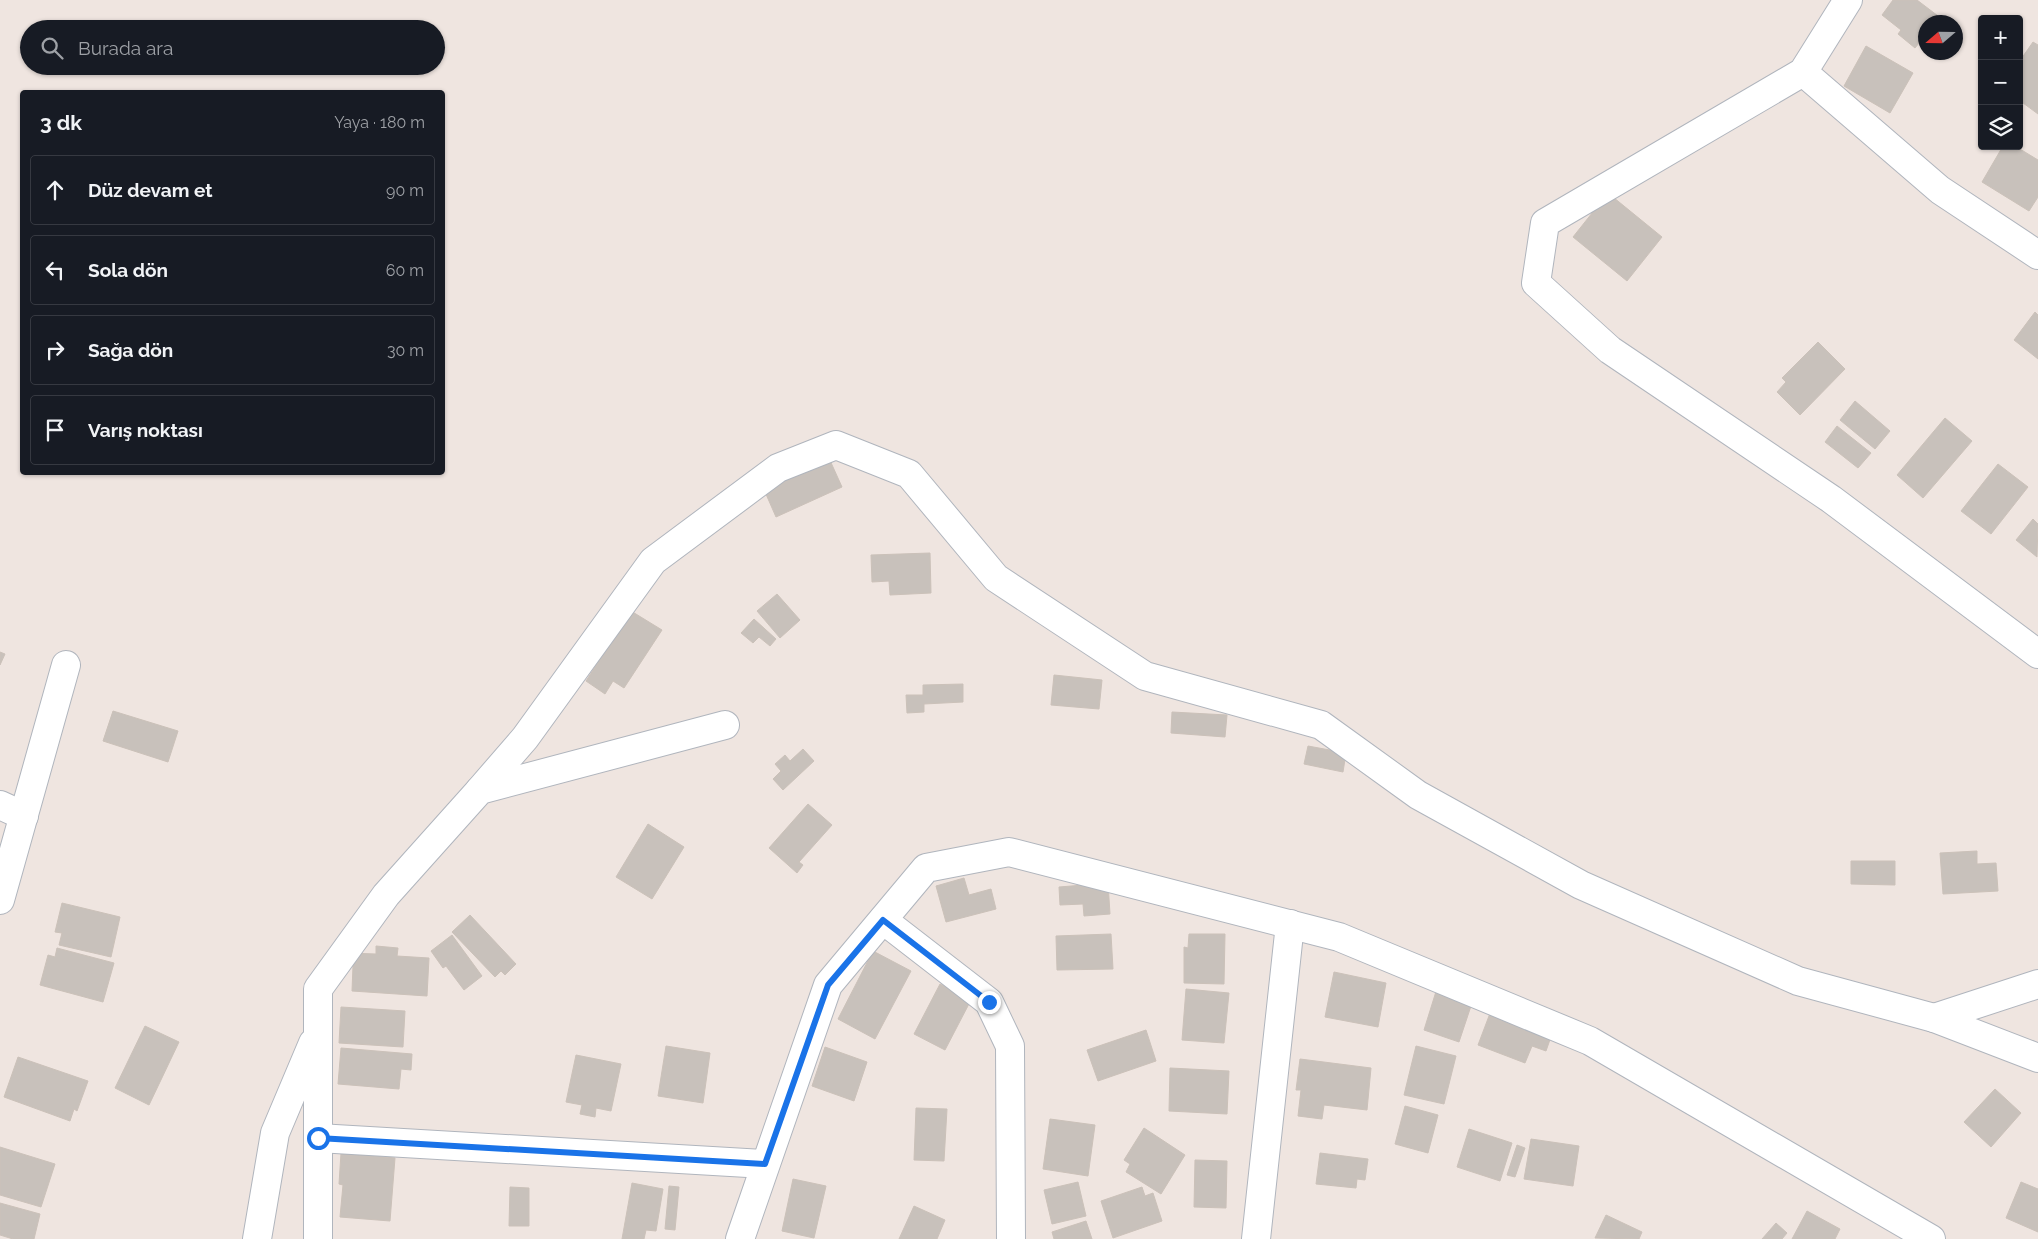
<!DOCTYPE html>
<html lang="tr">
<meta charset="utf-8">
<style>
body{margin:0;font-family:Raleway,sans-serif;background:#242831;color:#f1f3f6}
.controls{position:absolute;right:15px;top:15px;display:grid;overflow:hidden;border-radius:5px;box-shadow:0 1px 4px #0004}
.controls button{width:45px;height:45px;display:grid;place-items:center;padding:0;border:0;border-bottom:1px solid #363941;background:#171b24;color:#f1f3f6;font:25px sans-serif}
.compass{position:absolute;left:1918px;top:15px;width:45px;height:45px;border-radius:50%;background:#171b24;box-shadow:0 1px 4px #0004;rotate:250deg}
.stop{position:absolute;width:15px;height:15px;margin:-11px;border:4px solid #1a73e8;border-radius:50%;background:#fff}
.stop.end{background:#1a73e8;border-color:#fff;box-shadow:0 1px 5px #0008}
.list{margin:0;padding:0;list-style:none}
h2{display:flex;justify-content:space-between;align-items:center;height:65px;margin:0;padding:0 20px;font-size:21px}
h2 small{font-size:16px;font-weight:400;color:#9ea1a6}
.list li{display:grid;grid-template-columns:32px 1fr auto;gap:15px;align-items:center;box-sizing:border-box;height:70px;margin:0 10px 10px;padding:0 10px;border:1px solid #363941;border-radius:5px}
.list b{display:block;font-size:19px;white-space:nowrap}
.list em{font-size:16px;font-style:normal;color:#9ea1a6}
.icon{flex:none;width:28px;height:28px;fill:none;stroke:currentColor;stroke-width:2;stroke-linecap:round;stroke-linejoin:round}
.map{position:relative;flex:none;width:2038px;height:1239px;overflow:hidden}
.search{position:absolute;background:#171b24;box-shadow:0 1px 4px #0004;left:20px;top:20px;width:425px;height:55px;display:flex;align-items:center;gap:12px;box-sizing:border-box;padding:0 18px;border-radius:28px;color:#9ea1a6;font-size:19px}
.panel{position:absolute;background:#171b24;box-shadow:0 1px 4px #0004;left:20px;top:90px;width:425px;height:385px;border-radius:5px}
.map>svg:first-child{display:block}
</style>
<div class="map">
<svg width="2038" height="1239" viewBox="0 0 2038 1239">
<rect width="100%" height="100%" fill="#efe5e0"/>
<g fill="#c8c1bb" stroke="#cbc1b9">
<path d="M1893 0H1917L1946 22H1926V47L1919 43 1915 48 1898 34 1901 30 1882 15Z"/>
<path d="M2033 42 2038 45V114L2019 100V62Z"/>
<path d="M1866 46 1913 73 1890 113 1844 86Z"/>
<path d="M2003 146H2015L2038 160V197L2029 211 1982 182Z"/>
<path d="M1608 193 1662 237 1627 281 1573 237Z"/>
<path d="M2035 312 2038 315V359L2014 340Z"/>
<path d="M1818 342 1845 369 1800 415 1777 392 1786 382 1782 378Z"/>
<path d="M1855 401 1890 431 1875 449 1840 420Z"/>
<path d="M1945 418 1972 441 1923 498 1897 475Z"/>
<path d="M1837 426 1871 453 1858 468 1825 442Z"/>
<path d="M828 456 842 487 776 517 762 485Z"/>
<path d="M1998 464 2028 487 1991 534 1961 511Z"/>
<path d="M2033 519 2038 524 2037 557 2016 540Z"/>
<path d="M930 553 931 593 890 595 889 581 872 582 871 555Z"/>
<path d="M777 594 800 620 780 638 757 611Z"/>
<path d="M631 611 662 630 624 688 613 681 605 694 586 681Z"/>
<path d="M754 619 776 639 770 646 759 637 753 643 741 633Z"/>
<path d="M0 652 5 654 0 665Z"/>
<path d="M1054 675 1102 680 1099 709 1051 705Z"/>
<path d="M963 684V702L924 704V712L907 713 906 695H923V685Z"/>
<path d="M113 711 178 731 168 762 103 741Z"/>
<path d="M1172 712 1227 715 1225 737 1171 733Z"/>
<path d="M1308 746 1346 753 1343 772 1304 764Z"/>
<path d="M803 749 814 761 783 790 773 779 781 771 775 764 785 755 790 761Z"/>
<path d="M808 804 832 825 799 862 803 865 797 873 769 848Z"/>
<path d="M648 824 684 847 652 899 616 877Z"/>
<path d="M1977 851V864L1996 863 1998 891 1943 894 1940 853Z"/>
<path d="M1851 861H1895V885L1851 884Z"/>
<path d="M964 878 969 895 991 889 996 909 946 922 936 886Z"/>
<path d="M1108 883 1110 914 1084 916 1083 904 1060 905 1059 887Z"/>
<path d="M62 903 120 917 111 957 59 945 62 933 55 932Z"/>
<path d="M470 915 516 964 505 975 501 971 495 977 452 932Z"/>
<path d="M1111 934 1113 969 1057 970 1056 936Z"/>
<path d="M1189 934H1225L1224 984 1184 983V947L1188 948Z"/>
<path d="M452 935 482 976 464 990 446 966 443 968 431 951Z"/>
<path d="M376 946 398 948 397 956 429 958 427 996 352 991 353 966H347L348 953 376 954Z"/>
<path d="M57 948 114 963 103 1002 40 985 48 955 55 957Z"/>
<path d="M873 951 911 971 875 1039 838 1019Z"/>
<path d="M1334 972 1386 983 1378 1027 1325 1017Z"/>
<path d="M940 984 971 1000 945 1050 914 1034Z"/>
<path d="M1438 985 1474 997 1459 1042 1424 1030Z"/>
<path d="M1186 989 1229 993 1224 1043 1182 1040Z"/>
<path d="M341 1007 405 1011 403 1047 339 1043Z"/>
<path d="M1492 1008 1553 1031 1546 1051 1532 1046 1525 1063 1478 1045Z"/>
<path d="M145 1026 179 1042 149 1105 115 1088Z"/>
<path d="M1146 1030 1156 1061 1098 1081 1087 1050Z"/>
<path d="M666 1046 710 1053 703 1103 658 1096Z"/>
<path d="M1416 1046 1456 1056 1444 1104 1404 1095Z"/>
<path d="M825 1047 867 1062 854 1101 812 1086Z"/>
<path d="M341 1048 412 1054 411 1070 401 1069 399 1089 338 1084Z"/>
<path d="M576 1055 621 1064 611 1111 596 1108 595 1117 580 1114 582 1105 566 1102Z"/>
<path d="M18 1057 88 1081 77 1111 74 1109 70 1121 4 1097Z"/>
<path d="M1300 1059 1371 1068 1367 1110 1324 1105 1322 1119 1298 1116 1301 1090H1296Z"/>
<path d="M1170 1068 1229 1071 1227 1114 1169 1111Z"/>
<path d="M1995 1089 2021 1113 1991 1147 1964 1122Z"/>
<path d="M1405 1106 1438 1115 1428 1153 1395 1144Z"/>
<path d="M916 1108 947 1109 944 1161 914 1160Z"/>
<path d="M1050 1119 1095 1125 1088 1176 1043 1169Z"/>
<path d="M1144 1128 1185 1155 1161 1194 1126 1172 1130 1164 1124 1160Z"/>
<path d="M1469 1129 1512 1143 1500 1181 1457 1167Z"/>
<path d="M1531 1139 1579 1146 1573 1186 1524 1179Z"/>
<path d="M1517 1145 1525 1148 1515 1177 1507 1175Z"/>
<path d="M0 1147 55 1164 41 1207 0 1195Z"/>
<path d="M341 1153 395 1158 390 1221 340 1217 343 1185 339 1184Z"/>
<path d="M1320 1153 1368 1159 1365 1180 1357 1179 1356 1188 1316 1184Z"/>
<path d="M1195 1160 1227 1161 1226 1208 1194 1207Z"/>
<path d="M793 1179 826 1186 814 1238 782 1231Z"/>
<path d="M1078 1182 1086 1216 1052 1224 1044 1190Z"/>
<path d="M2021 1182 2038 1189V1232L2006 1218Z"/>
<path d="M632 1183 663 1189 656 1231 646 1230 644 1239H622Z"/>
<path d="M669 1186 679 1187 675 1230 665 1229Z"/>
<path d="M510 1187 529 1188V1226H509Z"/>
<path d="M1142 1187 1145 1196 1153 1193 1162 1221 1113 1238 1101 1201Z"/>
<path d="M0 1203 40 1214 34 1239H13L0 1235Z"/>
<path d="M914 1206 945 1220 937 1239H899Z"/>
<path d="M1807 1211 1840 1229 1835 1239H1792Z"/>
<path d="M1606 1215 1642 1232 1639 1239 1595 1238Z"/>
<path d="M1086 1221 1092 1239H1054L1052 1232Z"/>
<path d="M1776 1223 1787 1233 1782 1239H1762Z"/>
</g>
<g fill="none" stroke-linecap="round" stroke-linejoin="round">
<defs>
<g id="street">
<path d="M1848 0 1803 72 1545 223 1536 283 1610 350 1831 499 2038 654"/>
<path d="M1803 72 1940 190 2038 255"/>
<path d="M480 790 525 738 653 561 778 468 836 445 909 474 996 578 1145 676 1321 725 1418 795 1581 885 1798 981 1934 1018 2038 1058"/>
<path d="M0 805 24 816"/>
<path d="M0 900 66 665"/>
<path d="M883 920 989 1002 1010 1046 1011 1239"/>
<path d="M1934 1018 2038 984"/>
<path d="M318 1138 765 1164"/>
<path d="M257 1239 275 1133 313 1043"/>
<path d="M318 1239V989L386 895 480 790 725 725"/>
<path d="M740 1239 828 985 926 868 1009 852 1339 937 1590 1041 1931 1239"/>
<path d="M1256 1239 1290 924"/>
</g>
</defs>
<use href="#street" stroke="#b0b5bd" stroke-width="30"/>
<use href="#street" stroke="#fff" stroke-width="28"/>
</g>
<g fill="none" stroke-linecap="round" stroke-linejoin="round">
<path stroke="#1a73e8" stroke-width="6" d="M318 1138 765 1164 828 985 883 920 989 1002"/>
</g>
</svg>
<div class="controls">
<button>+</button>
<button>−</button>
<button><svg class="icon" aria-label="layers" viewBox="0 0 24 24"><path d="M12 4l9 5-9 5-9-5zM3 14l9 5 9-5"/></svg></button>
</div>
<svg class="compass" viewBox="-18 -18 36 36"><path d="M0-13l5 13h-10z" fill="#e53935"/><path d="M0 13l5-13h-10z" fill="#9ea1a6"/></svg>
<div class="stop" style="left:318px;top:1138px"></div>
<div class="stop end" style="left:989px;top:1002px"></div>
<div class="search"><svg class="icon" aria-label="search" viewBox="0 0 24 24"><circle cx="10" cy="10" r="6"/><path d="M15 15l6 6"/></svg>Burada ara</div>
<section class="panel">
<h2>3 dk<small>Yaya · 180 m</small></h2>
<ul class="list">
<li><svg class="icon" aria-label="ahead" viewBox="0 0 24 24"><path d="M12 20V5M6 11l6-6 6 6"/></svg><div><b>Düz devam et</b></div><em>90 m</em></li>
<li><svg class="icon" aria-label="left" viewBox="0 0 24 24"><path d="M17 20v-9H6M10 6l-5 5 5 5"/></svg><div><b>Sola dön</b></div><em>60 m</em></li>
<li><svg class="icon" aria-label="right" viewBox="0 0 24 24"><path d="M7 20v-9h11M14 6l5 5-5 5"/></svg><div><b>Sağa dön</b></div><em>30 m</em></li>
<li><svg class="icon" aria-label="arrive" viewBox="0 0 24 24"><path d="M6 21V4h12l-3 4 3 4H6"/></svg><div><b>Varış noktası</b></div></li>
</ul>
</section>
</div>
